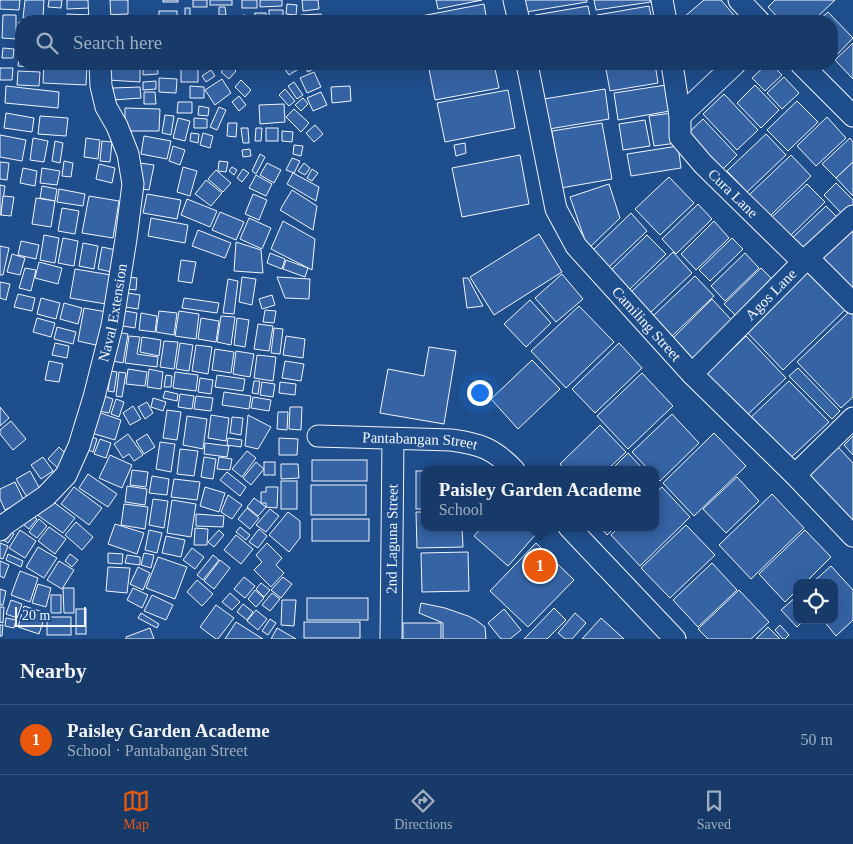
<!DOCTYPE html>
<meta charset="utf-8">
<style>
body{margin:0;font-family:"Times New Roman",serif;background:#244571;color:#f1f3f6}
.controls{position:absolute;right:15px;bottom:15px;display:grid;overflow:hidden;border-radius:10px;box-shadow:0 5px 20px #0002}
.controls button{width:45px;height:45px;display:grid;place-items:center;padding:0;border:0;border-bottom:1px solid #36547d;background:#173a69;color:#f1f3f6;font:25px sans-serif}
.scale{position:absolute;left:15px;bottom:12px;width:71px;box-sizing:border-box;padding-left:5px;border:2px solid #f2f6ff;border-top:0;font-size:14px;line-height:18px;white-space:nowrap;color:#f2f6ff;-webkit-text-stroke:4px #1f4e8c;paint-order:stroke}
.you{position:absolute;left:479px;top:392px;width:18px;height:18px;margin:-12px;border:4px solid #fff;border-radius:50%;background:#1a73e8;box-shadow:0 0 0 8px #1a73e833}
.badge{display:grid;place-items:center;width:32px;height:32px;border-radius:50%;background:#ea580c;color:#fff;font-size:16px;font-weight:700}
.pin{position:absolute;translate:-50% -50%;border:2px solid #fff;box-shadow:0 1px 5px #0006}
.popup{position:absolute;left:421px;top:466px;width:238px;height:65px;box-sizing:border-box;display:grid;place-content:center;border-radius:10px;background:#173a69;filter:drop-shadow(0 1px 4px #0005);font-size:16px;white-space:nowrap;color:#9eadc0}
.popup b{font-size:19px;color:#f1f3f6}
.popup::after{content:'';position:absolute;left:50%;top:100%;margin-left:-10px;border:10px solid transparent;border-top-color:#173a69}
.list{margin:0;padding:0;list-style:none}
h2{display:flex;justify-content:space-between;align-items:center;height:65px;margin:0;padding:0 20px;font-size:21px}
h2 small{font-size:16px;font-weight:400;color:#9eadc0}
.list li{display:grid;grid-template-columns:32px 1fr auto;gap:15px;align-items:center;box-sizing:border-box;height:70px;padding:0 20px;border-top:1px solid #36547d}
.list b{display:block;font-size:19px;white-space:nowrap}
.list p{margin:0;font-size:16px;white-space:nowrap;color:#9eadc0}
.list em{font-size:16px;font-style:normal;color:#9eadc0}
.icon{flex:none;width:28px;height:28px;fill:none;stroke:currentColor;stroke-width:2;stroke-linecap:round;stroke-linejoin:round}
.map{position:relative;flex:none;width:853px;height:639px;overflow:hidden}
.search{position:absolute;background:#173a69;box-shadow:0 5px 20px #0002;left:15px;right:15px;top:15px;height:55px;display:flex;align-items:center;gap:12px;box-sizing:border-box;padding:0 18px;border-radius:20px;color:#9eadc0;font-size:19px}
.sheet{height:135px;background:#173a69}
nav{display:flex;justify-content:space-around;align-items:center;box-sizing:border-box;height:70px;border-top:1px solid #36547d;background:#173a69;font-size:14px;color:#9eadc0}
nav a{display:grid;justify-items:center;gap:2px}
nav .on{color:#ea580c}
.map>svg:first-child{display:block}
</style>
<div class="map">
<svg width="853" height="639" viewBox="0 0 853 639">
<rect width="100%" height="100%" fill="#1f4e8c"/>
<g fill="#3563a3" stroke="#f2f6ff">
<path d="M0 0H20L19 10 0 9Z"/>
<path d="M25 0H44L43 19 23 18Z"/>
<path d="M49 0H62L61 8 48 7Z"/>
<path d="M67 0H89V8L67 9Z"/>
<path d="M103 0H128V14L104 15Z"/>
<rect x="163" y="0" width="15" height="2"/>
<rect x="193" y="0" width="14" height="7"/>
<rect x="210" y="0" width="22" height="5"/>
<rect x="242" y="0" width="15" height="8"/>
<path d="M260 0H282V6L260 7Z"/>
<path d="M302 0H318L319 9 303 11Z"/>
<path d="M436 0H482L438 9Z"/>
<path d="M518 0H587V2L520 13Z"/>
<path d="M594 0H650L651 2 596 10Z"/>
<path d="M704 0H721L739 21H688L684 17Z"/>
<path d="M775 0H835L813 21H781L768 7Z"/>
<path d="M287 4 297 5 296 15 286 14Z"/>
<path d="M484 4 487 21H417L416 17Z"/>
<path d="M588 6 591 21H536L535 15Z"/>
<path d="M649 6 652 21H598L597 15Z"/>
<path d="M219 7H225L226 15H219Z"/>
<rect x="185" y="8" width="5" height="13"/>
<rect x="269" y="10" width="14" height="11"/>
<rect x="159" y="11" width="18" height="10"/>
<path d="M828 12 853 38 832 60V21H818Z"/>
<rect x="255" y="13" width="11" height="8"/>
<path d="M67 14 91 15V21H67Z"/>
<path d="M321 14 322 21H302L301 15Z"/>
<path d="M3 15H16V39L2 38Z"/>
<path d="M245 15 246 21H234L233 17Z"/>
<path d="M194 17H201V21H193Z"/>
<path d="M299 18V21H287V19Z"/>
<path d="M19 22H21V42H18Z"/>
<path d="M853 43V79L835 60Z"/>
<path d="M20 45H21V64H39V68L18 66Z"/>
<path d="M3 48 14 49 13 58H2Z"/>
<path d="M44 64H87L86 85 43 83Z"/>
<path d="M143 64H157L158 74 143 75Z"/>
<rect x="181" y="64" width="17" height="18"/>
<path d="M210 64H221L217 69Z"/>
<path d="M229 64 236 71 229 79 221 72Z"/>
<path d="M244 64H256L251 70Z"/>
<path d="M283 64H297L300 68 289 75 282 65Z"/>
<path d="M303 64H320V65L308 72Z"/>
<path d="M428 64H494L499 88 435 100Z"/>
<path d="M605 64H655L658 83 610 91Z"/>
<path d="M767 64H771L782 75 765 91 752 78Z"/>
<path d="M109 67 140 68V82L108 80Z"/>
<path d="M0 68H13L12 80H0Z"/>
<path d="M211 70 215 76 206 82 202 76Z"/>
<path d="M18 71 40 72 39 86 17 85Z"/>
<path d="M314 72 321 87 307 93 300 78Z"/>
<path d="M784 77 799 93 782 109 767 93Z"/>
<path d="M159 78 177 79 176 93 159 92Z"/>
<path d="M222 79 231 93 215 105 205 90Z"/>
<path d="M241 80 251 90 245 97 235 87Z"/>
<path d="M156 81V89L143 90V82Z"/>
<path d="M294 82 303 95 297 99 288 86Z"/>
<path d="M666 85 670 111 618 120 614 93Z"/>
<path d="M755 85 779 110 761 128 737 103Z"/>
<path d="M6 86 59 92 58 108 5 103Z"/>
<path d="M190 86 204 87V98H190Z"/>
<path d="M350 86 351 101 332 103 331 87Z"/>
<path d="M140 87 141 98 113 100V88Z"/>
<path d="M285 89 295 101 289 106 279 95Z"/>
<path d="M605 89 609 119 549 129 544 99Z"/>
<path d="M508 90 515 128 445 142 437 103Z"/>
<path d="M144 92H155L156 104H144Z"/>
<path d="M321 92 327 105 313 111 307 98Z"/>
<path d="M724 94 758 130 737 150 703 114Z"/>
<path d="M239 96 246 105 239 111 232 102Z"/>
<path d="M303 98 308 104 301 111 295 105Z"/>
<path d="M797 101 818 122 788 151 767 130Z"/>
<path d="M178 102H192V113H177Z"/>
<path d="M284 104 285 122 260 124 259 105Z"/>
<path d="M199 106 209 108 208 116 198 115Z"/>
<path d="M219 107 226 110 217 130 210 127Z"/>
<path d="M125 108 160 109 159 131H125Z"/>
<path d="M294 109 309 123 301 132 286 117Z"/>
<path d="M6 113 34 118 32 132 4 128Z"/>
<path d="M672 113 677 143 654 146 649 116Z"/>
<path d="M165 115 174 116 171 135 162 133Z"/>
<path d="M40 116 68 118 66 136 38 134Z"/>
<path d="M827 117 846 138 816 166 797 146Z"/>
<path d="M178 118 190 121 185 141 173 138Z"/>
<path d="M194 118 207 119V128H194Z"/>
<path d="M703 119 737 155 720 172 685 136Z"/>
<path d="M645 120 650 146 623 150 619 124Z"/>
<path d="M228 123H237L236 137 227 136Z"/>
<path d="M602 123 612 179 561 188 552 131Z"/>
<path d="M315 125 323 134 314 142 306 133Z"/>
<path d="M241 128H248L249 143H243Z"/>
<path d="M256 128H262L261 141H255Z"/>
<rect x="266" y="128" width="12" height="13"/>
<path d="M282 131 293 132 292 142 282 141Z"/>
<path d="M191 133 199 134 198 143 190 141Z"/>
<path d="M203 133 213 136 210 148 200 145Z"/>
<path d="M766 134 786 155 747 192 727 171Z"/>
<path d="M0 135 26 140 22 161 0 157Z"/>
<path d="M144 136 171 141 167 159 141 154Z"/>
<path d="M33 138 48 141 44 162 30 160Z"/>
<path d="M86 138 100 140 98 159 84 157Z"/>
<path d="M850 138 853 142V162L836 178 822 164Z"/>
<path d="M55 141 63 143 60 163 52 161Z"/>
<path d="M102 141 112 142 110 162 100 161Z"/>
<path d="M465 143 466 153 456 156 454 145Z"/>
<path d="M294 145 303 146 301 156 293 154Z"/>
<path d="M173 146 185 150 180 165 169 161Z"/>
<path d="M678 146 681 168 631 176 627 154Z"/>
<path d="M250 149 251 156 243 157 242 150Z"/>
<path d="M260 154 265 157 256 174 252 171Z"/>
<path d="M520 155 529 204 462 217 452 168Z"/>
<path d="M791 155 811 176 769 217 749 195Z"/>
<path d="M292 158 300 161 294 173 286 170Z"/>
<path d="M64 161 73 163 71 177 62 176Z"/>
<path d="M219 161 228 162 226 172 218 171Z"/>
<path d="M0 162 9 163 7 180 0 179Z"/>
<path d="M853 162V196L836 178Z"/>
<path d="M140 163 154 165 149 190 135 188Z"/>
<path d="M267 163 281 170 274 183 260 175Z"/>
<path d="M304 163 310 168 305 175 298 171Z"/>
<path d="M99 164 115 168 112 183 96 179Z"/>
<path d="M183 167 197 171 190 196 177 192Z"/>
<path d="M232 167 237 170 234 175 229 171Z"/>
<path d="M23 168 37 171 35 186 20 183Z"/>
<path d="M42 168 60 171 57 185 40 183Z"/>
<path d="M243 169 249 173 242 182 237 178Z"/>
<path d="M312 169 318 173 312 181 307 178Z"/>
<path d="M216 170 231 183 223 192 208 179Z"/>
<path d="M293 173 319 187 316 201 287 184Z"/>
<path d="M256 175 272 184 266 196 249 188Z"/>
<path d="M669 177 694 203 660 235 635 209Z"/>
<path d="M206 180 222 193 211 206 195 194Z"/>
<path d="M836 183 853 200V211L846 218 824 195Z"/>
<path d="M609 184 620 218 588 249 570 197Z"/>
<path d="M807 184 825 202 790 236 772 217Z"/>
<path d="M0 185 5 186 1 215H0Z"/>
<path d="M42 186 57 189 55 201 40 198Z"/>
<path d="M59 189 85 194 83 206 57 202Z"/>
<path d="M292 190 317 206 313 230 280 210Z"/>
<path d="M147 194 181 200 177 219 143 213Z"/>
<path d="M253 194 267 200 259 220 245 214Z"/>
<path d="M3 196 14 197 11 216 1 215Z"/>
<path d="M89 196 119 201 113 238 82 233Z"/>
<path d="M36 198 55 201 51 227 32 224Z"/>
<path d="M187 199 217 211 210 227 181 215Z"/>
<path d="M698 204 712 219 676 254 662 239Z"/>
<path d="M826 206 839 219 804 253 791 239Z"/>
<path d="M62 208 79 211 75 234 58 231Z"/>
<path d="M220 212 244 222 236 240 212 230Z"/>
<path d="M631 213 647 231 609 267 593 250Z"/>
<path d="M151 218 188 225 185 243 148 236Z"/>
<path d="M249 218 271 228 262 249 240 239Z"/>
<path d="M283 221 315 239 312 270 271 249Z"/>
<path d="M714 221 729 238 696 270 681 254Z"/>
<path d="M853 229V292L821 259Z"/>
<path d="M198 230 231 243 225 258 192 246Z"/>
<path d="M539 234 562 272 494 315 470 277Z"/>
<path d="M44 235 59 238 55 263 40 260Z"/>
<path d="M647 235 666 254 630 289 611 270Z"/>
<path d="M63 238 78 241 74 266 58 263Z"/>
<path d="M732 238 743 249 710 281 699 270Z"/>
<path d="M21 241 39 245 36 259 18 255Z"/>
<path d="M236 242 261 250 263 273 234 271Z"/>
<path d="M83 243 98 246 94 269 79 266Z"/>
<path d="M0 246 9 248 3 275H0Z"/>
<path d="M102 247 116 250 112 272 98 269Z"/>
<path d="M673 252 692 273 650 313 630 293Z"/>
<path d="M270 253 285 259 282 269 267 263Z"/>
<path d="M745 253 759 268 725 301 711 286Z"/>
<path d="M12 254 25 258 20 275 7 272Z"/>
<path d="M181 260 196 262 192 283 178 281Z"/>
<path d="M286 260 308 268 305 277 283 269Z"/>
<path d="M39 262 62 268 58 284 35 278Z"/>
<path d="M25 268 36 270 31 291 19 288Z"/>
<path d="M761 268 778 285 741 321 724 304Z"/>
<path d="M75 269 111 275 106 304 70 298Z"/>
<path d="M810 269 847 308 783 370 746 331Z"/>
<path d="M562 274 583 299 556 322 535 298Z"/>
<path d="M695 276 714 296 671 337 652 317Z"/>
<path d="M128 277 137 278 136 290 127 289Z"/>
<path d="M242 277 256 279 252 305 239 302Z"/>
<path d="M277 277 310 279 309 299 285 298Z"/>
<path d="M463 278H468L483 306 467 308Z"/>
<path d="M228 279 238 281 234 314 223 313Z"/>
<path d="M0 282 10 284 6 300 0 298Z"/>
<path d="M128 293 140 295 138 309 125 307Z"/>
<path d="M18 294 35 298 32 311 14 307Z"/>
<path d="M272 295 275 305 262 309 259 299Z"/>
<path d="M41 298 60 303 56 319 37 314Z"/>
<path d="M184 298 219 303 217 313 182 308Z"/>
<path d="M712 299 736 325 696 363 673 338Z"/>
<path d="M530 300 551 323 526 347 504 324Z"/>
<path d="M64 303 82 308 78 324 60 319Z"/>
<path d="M579 306 614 342 566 388 531 351Z"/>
<path d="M84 308 107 312 100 346 78 341Z"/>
<path d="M119 310 137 313 135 328 117 325Z"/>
<path d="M265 310 276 311 274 323 263 322Z"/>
<path d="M159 311 177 313 174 335 156 332Z"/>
<path d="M179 311 199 314 196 339 175 336Z"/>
<path d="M850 311 853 315V397L841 408 797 362Z"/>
<path d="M141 313 157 316 155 332 139 330Z"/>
<path d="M221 316 235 317 231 345 217 342Z"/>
<path d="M37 318 55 323 51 337 33 332Z"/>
<path d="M201 318 219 321 216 342 198 339Z"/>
<path d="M237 318 249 320 245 347 234 345Z"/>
<path d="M258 324 273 326 269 351 254 349Z"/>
<path d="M57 327 76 332 73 344 54 339Z"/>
<path d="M274 328 283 329 280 354 271 353Z"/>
<path d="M117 332 128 334 123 363 113 361Z"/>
<path d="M129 336 140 337 137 354 158 357 157 367 125 363Z"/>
<path d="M286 336 305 339 303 358 283 355Z"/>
<path d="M746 336 786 378 744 418 704 376Z"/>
<path d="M142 337 161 340 159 356 140 352Z"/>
<path d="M164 341 178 342 174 369 160 367Z"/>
<path d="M55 343 69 346 67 358 52 355Z"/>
<path d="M180 343 193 345 189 371 176 369Z"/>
<path d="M619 343 642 368 595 413 572 389Z"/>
<path d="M196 345 212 347 208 374 192 371Z"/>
<path d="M429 347 456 351 444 424 380 413 388 369 424 376Z"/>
<path d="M215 349 234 352 231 373 212 370Z"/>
<path d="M236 351 254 354 250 377 233 374Z"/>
<path d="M257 355 276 357 273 381 254 378Z"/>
<path d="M532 360 560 389 518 429 491 399Z"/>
<path d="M49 361 63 364 59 382 45 380Z"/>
<path d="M285 361 304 364 301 381 282 378Z"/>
<path d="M798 368 840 411 832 419 789 376Z"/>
<path d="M128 369 147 372 145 386 126 384Z"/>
<path d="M149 369 163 372 161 389 147 387Z"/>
<path d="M111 371 117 372 114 392 108 391Z"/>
<path d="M119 372 126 373 122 397 116 396Z"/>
<path d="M175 372 198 375 196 391 173 388Z"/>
<path d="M642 373 673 406 628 449 597 416Z"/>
<path d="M166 375 172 376 171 387H164Z"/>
<path d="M217 375 245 379 243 391 215 387Z"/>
<path d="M200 378 213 380 211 394 198 392Z"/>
<path d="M254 381H260L258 394 252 393Z"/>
<path d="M789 381 829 422 785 463 746 422Z"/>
<path d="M262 382 275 384 273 397 260 395Z"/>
<path d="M280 382 296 384 295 395 279 393Z"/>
<path d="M165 391 178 394 177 401 163 398Z"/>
<path d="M224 392 251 396 249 409 222 405Z"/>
<path d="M180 394 194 396 192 409 178 407Z"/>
<path d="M104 396 113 399 109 413 99 411Z"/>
<path d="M196 396 213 398 211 411 194 409Z"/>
<path d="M253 397 271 400 269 411 251 408Z"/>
<path d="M153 398 166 402 163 411 151 407Z"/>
<path d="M116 399 124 402 119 417 111 414Z"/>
<path d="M147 402 153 413 145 419 138 407Z"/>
<path d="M133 406 141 419 130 425 123 413Z"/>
<path d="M0 407 9 418 0 426Z"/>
<path d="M290 407H302L301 430 289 429Z"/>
<path d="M167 410 181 412 177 440 163 438Z"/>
<path d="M95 411 121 420 115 440 88 432Z"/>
<path d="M278 412H288L287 430 277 429Z"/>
<path d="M672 414 699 443 660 481 655 476V470H649L632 452Z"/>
<path d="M211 415 229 418 226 441 208 438Z"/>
<path d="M248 415 271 427 258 449 245 446Z"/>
<path d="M187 416 207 419 203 449 183 445Z"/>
<path d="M232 417 243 418 241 435 230 433Z"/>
<path d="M11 421 26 439 13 450 0 434V430Z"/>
<path d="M600 425 626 452 607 470H565L560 464Z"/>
<path d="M714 433 746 466 694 516 663 483Z"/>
<path d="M128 434 143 455 134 461 129 454 123 458 114 444Z"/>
<path d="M147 434 155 447 144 454 136 441Z"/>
<path d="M87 435 97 439 93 452 83 448Z"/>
<path d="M853 436V455L844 445Z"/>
<path d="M228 438 242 440 241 447 227 445Z"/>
<path d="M279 438 298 439 297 455H279Z"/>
<path d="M100 439 111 443 106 458 94 454Z"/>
<path d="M160 442 175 444 171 472 156 469Z"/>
<path d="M205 443 229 446 227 457 204 454Z"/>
<path d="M59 447 69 457 59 469 48 459Z"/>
<path d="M838 447 853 463V527L806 477Z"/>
<path d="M180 449 198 451 194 476 177 474Z"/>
<path d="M247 451 256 458 242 477 232 469Z"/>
<path d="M628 453 644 470H611Z"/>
<path d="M110 455 132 465 122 488 99 478Z"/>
<path d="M43 457 53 471 41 479 31 465Z"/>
<path d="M204 457 216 459 213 479 201 477Z"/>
<path d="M219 457 232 459 230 470 217 469Z"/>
<rect x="312" y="460" width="55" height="21"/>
<path d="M256 462 264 469 251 485 243 478Z"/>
<rect x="264" y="462" width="11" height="13"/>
<path d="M281 464H298L299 478 281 479Z"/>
<path d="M132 470 148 472 146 487 130 485Z"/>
<path d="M30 471 40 489 27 497 16 479Z"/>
<rect x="416" y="471" width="9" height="38"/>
<path d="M227 472 246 487 240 496 220 480Z"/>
<path d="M88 474 117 494 108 507 79 488Z"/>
<path d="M152 476 169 479 167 495 149 493Z"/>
<path d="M737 477 759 501 726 533 703 509Z"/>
<path d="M174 479 200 482 197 500 171 497Z"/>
<rect x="281" y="481" width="16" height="28"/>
<path d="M15 482 24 501 5 510 0 499V489Z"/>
<rect x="311" y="485" width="55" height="30"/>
<path d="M127 486 147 489 145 505 125 502Z"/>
<path d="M74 487 102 508 89 525 61 504Z"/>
<path d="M205 487 225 493 219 512 200 506Z"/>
<path d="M266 487H278L277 508 266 507V503H261V492H266Z"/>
<path d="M662 487 690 517 640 566 611 535 619 527H655V493Z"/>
<path d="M772 494 804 528 751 579 719 545Z"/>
<path d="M228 495 242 505 232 519 221 512Z"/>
<path d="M48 498 75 518 63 533 36 514Z"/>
<path d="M254 498 266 507 258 516 247 507Z"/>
<path d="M153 499 168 501 164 528 149 525Z"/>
<path d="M172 500 196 504 191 537 167 533Z"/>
<path d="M124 504 148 507 145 529 121 525Z"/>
<path d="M247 508 259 518 250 529 238 519Z"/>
<path d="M270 509 279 516 266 532 256 525Z"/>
<path d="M27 511 37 519 29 529 19 521Z"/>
<path d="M288 512 300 521V538L289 552 269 535Z"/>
<path d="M416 512H425V527H462L463 547 417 548Z"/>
<path d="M196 514 224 516 223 527 196 526Z"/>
<path d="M39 519 47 526 37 538 29 532Z"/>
<rect x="312" y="519" width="57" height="22"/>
<path d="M76 522 93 537 82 550 65 535Z"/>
<path d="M115 524 144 533 137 554 108 544Z"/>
<path d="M686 525 715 555 670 598 641 568Z"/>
<path d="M3 527 14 534 8 543 0 538Z"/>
<path d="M49 527 66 539 55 554 38 541Z"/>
<path d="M240 527 250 535 246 540 236 532Z"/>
<path d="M482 527H528L536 534 508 566 474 536Z"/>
<path d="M600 527H616L607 535Z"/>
<path d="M195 528 208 529 207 545H194Z"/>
<path d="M259 529 267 536 258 548 249 542Z"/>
<path d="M20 530 36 541 25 558 9 548Z"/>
<path d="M149 530 162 533 157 553 145 550Z"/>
<path d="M219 530 224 535 214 547 208 542Z"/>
<path d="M805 530 831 557 805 583H797V590L785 602 759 574Z"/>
<path d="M236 535 253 549 241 564 224 550Z"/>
<path d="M166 536 185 540 181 557 162 553Z"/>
<path d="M0 543 8 546 3 559 0 558Z"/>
<path d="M267 543 282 558 276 565 284 573 271 587 254 570 262 562 256 555Z"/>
<path d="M536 543 574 580 528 627 490 591Z"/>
<path d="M38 547 57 558 44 578 26 567Z"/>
<path d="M192 548 204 557 195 569 183 560Z"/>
<path d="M468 552 469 591 422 592 421 553Z"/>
<path d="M108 553 123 554 122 564 108 563Z"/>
<path d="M144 553 154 555 151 568 141 565Z"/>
<path d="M8 554 23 561 21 567 6 560Z"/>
<path d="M70 554 78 560 72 567 65 561Z"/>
<path d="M127 555 140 557V565L125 563Z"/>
<path d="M213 555 219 560 203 580 197 575Z"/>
<path d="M158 557 187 567 175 599 146 588Z"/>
<path d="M220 560 230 568 214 589 204 581Z"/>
<path d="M0 561 9 565 4 578 0 576Z"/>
<path d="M59 561 74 570 62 589 47 580Z"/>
<path d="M712 563 737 590 698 627 673 600Z"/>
<path d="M831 566 853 590V620L836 636 823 620H834V583H812Z"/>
<path d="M108 567 130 568 127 593 106 591Z"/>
<path d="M138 567 150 573 143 590 130 584Z"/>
<path d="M20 571 38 578 30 602 11 595Z"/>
<path d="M244 577 255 586 245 598 234 589Z"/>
<path d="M283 577 292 584 281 598 271 590Z"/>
<path d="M197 580 213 594 202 606 187 592Z"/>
<path d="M261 583 270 590 264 597 256 589Z"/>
<path d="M38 584 51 588 46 607 32 603Z"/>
<path d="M63 588H74V613H64Z"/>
<path d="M133 588 148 595 142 608 127 600Z"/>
<path d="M0 589 6 591 3 605H0Z"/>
<path d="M255 590 264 598 256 607 248 599Z"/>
<path d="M739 590 769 622 751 639H708L698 629Z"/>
<path d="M230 593 240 602 232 610 222 602Z"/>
<path d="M272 593 280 599 270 611 262 605Z"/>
<rect x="51" y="595" width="10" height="18"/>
<path d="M152 595 173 605 166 620 144 611Z"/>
<path d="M797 596V620H804L797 627 781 610Z"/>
<rect x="307" y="598" width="61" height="22"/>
<path d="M11 600 22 604 17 618 6 614Z"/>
<path d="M282 600H296L294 626 281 625Z"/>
<path d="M421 603 445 608 468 616 476 620 485 627 486 639H443V623L419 613Z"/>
<path d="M243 604 253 612 247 620 237 612Z"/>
<path d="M216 605 234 618 218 639H216L200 627Z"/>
<path d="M24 606 46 613 39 634 18 627Z"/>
<path d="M0 607H4L3 623 0 622Z"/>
<path d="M554 608 566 620 547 639H524Z"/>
<rect x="76" y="609" width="10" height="25"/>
<path d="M504 609 521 630 510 639H501L488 623Z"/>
<path d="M256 610 267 619 258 630 247 621Z"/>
<path d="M141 613 159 624 157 628 138 618Z"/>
<path d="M575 613 586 623 572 639H565L558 633Z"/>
<rect x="47" y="617" width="24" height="18"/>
<path d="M6 618 16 620 14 628 5 626Z"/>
<path d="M601 618 624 639H582Z"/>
<path d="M270 619 276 623 268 635 262 631Z"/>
<path d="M236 622 263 639H225Z"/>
<rect x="304" y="622" width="56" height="16"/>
<rect x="403" y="623" width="38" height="16"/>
<path d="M0 625H3L2 636H0Z"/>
<path d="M780 625 789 635 785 639H783L775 630Z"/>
<path d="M768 627 780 639H756Z"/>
<path d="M150 628 154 639H126V637Z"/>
<path d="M277 628 296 639H271Z"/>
</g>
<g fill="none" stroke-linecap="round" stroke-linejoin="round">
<defs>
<g id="minor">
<path d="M99 0 100 21"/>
<path d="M514 0 519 21"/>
<path d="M662 0 666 21"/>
<path d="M739 0 759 21"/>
<path id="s1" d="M527 64 556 209 576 246 692 374 795 475 853 536"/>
<path id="s2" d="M672 64 680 116V137L703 164 803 262"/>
<path d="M801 64 853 116"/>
<path d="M680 116 735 64"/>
<path d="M808 258 853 303"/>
<path id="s3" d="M692 374 803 262 853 216"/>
<path id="s4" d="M318 436 451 440C480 444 493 448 514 470"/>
<path d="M795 475 853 418"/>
<path d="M569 527 675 639"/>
<path id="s5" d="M0 530 4 525 46 496 66 475 79 446 94 397 112 326 126 239 133 184 128 154 117 126 106 107 101 86 100 64"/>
<path id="s6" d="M391 639 393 439"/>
</g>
</defs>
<use href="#minor" stroke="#f2f6ff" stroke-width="23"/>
<use href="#minor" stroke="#1f4e8c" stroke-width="21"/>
</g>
<g text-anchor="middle" stroke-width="4" stroke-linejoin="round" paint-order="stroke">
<g font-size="15" fill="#f2f6ff" stroke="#1f4e8c">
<text dy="5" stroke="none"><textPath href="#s2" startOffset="151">Cura Lane</textPath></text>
<text dy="5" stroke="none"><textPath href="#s3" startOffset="112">Agos Lane</textPath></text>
<text dy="5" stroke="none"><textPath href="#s5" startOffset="256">Naval Extension</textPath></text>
<text dy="5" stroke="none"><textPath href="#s1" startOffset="295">Camiling Street</textPath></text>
<text dy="5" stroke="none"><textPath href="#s4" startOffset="102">Pantabangan Street</textPath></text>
<text dy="5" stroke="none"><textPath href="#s6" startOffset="100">2nd Laguna Street</textPath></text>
</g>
</g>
</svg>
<div class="controls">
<button><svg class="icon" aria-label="locate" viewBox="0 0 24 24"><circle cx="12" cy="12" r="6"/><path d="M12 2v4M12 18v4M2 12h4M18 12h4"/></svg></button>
</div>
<div class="scale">20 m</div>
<div class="you"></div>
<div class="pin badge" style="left:540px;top:566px">1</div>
<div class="popup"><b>Paisley Garden Academe</b>School</div>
<div class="search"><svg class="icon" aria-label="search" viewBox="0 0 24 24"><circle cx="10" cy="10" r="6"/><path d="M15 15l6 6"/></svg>Search here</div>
</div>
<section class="sheet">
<h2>Nearby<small></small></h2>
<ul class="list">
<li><span class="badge">1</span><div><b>Paisley Garden Academe</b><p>School · Pantabangan Street</p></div><em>50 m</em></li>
</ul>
</section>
<nav>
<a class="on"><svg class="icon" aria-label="map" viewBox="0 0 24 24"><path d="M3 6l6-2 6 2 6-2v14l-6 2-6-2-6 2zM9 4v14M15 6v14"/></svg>Map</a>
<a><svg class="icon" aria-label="directions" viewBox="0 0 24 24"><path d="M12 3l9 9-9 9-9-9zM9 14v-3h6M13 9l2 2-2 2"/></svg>Directions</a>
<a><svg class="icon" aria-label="saved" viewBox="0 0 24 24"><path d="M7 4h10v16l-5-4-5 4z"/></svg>Saved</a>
</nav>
